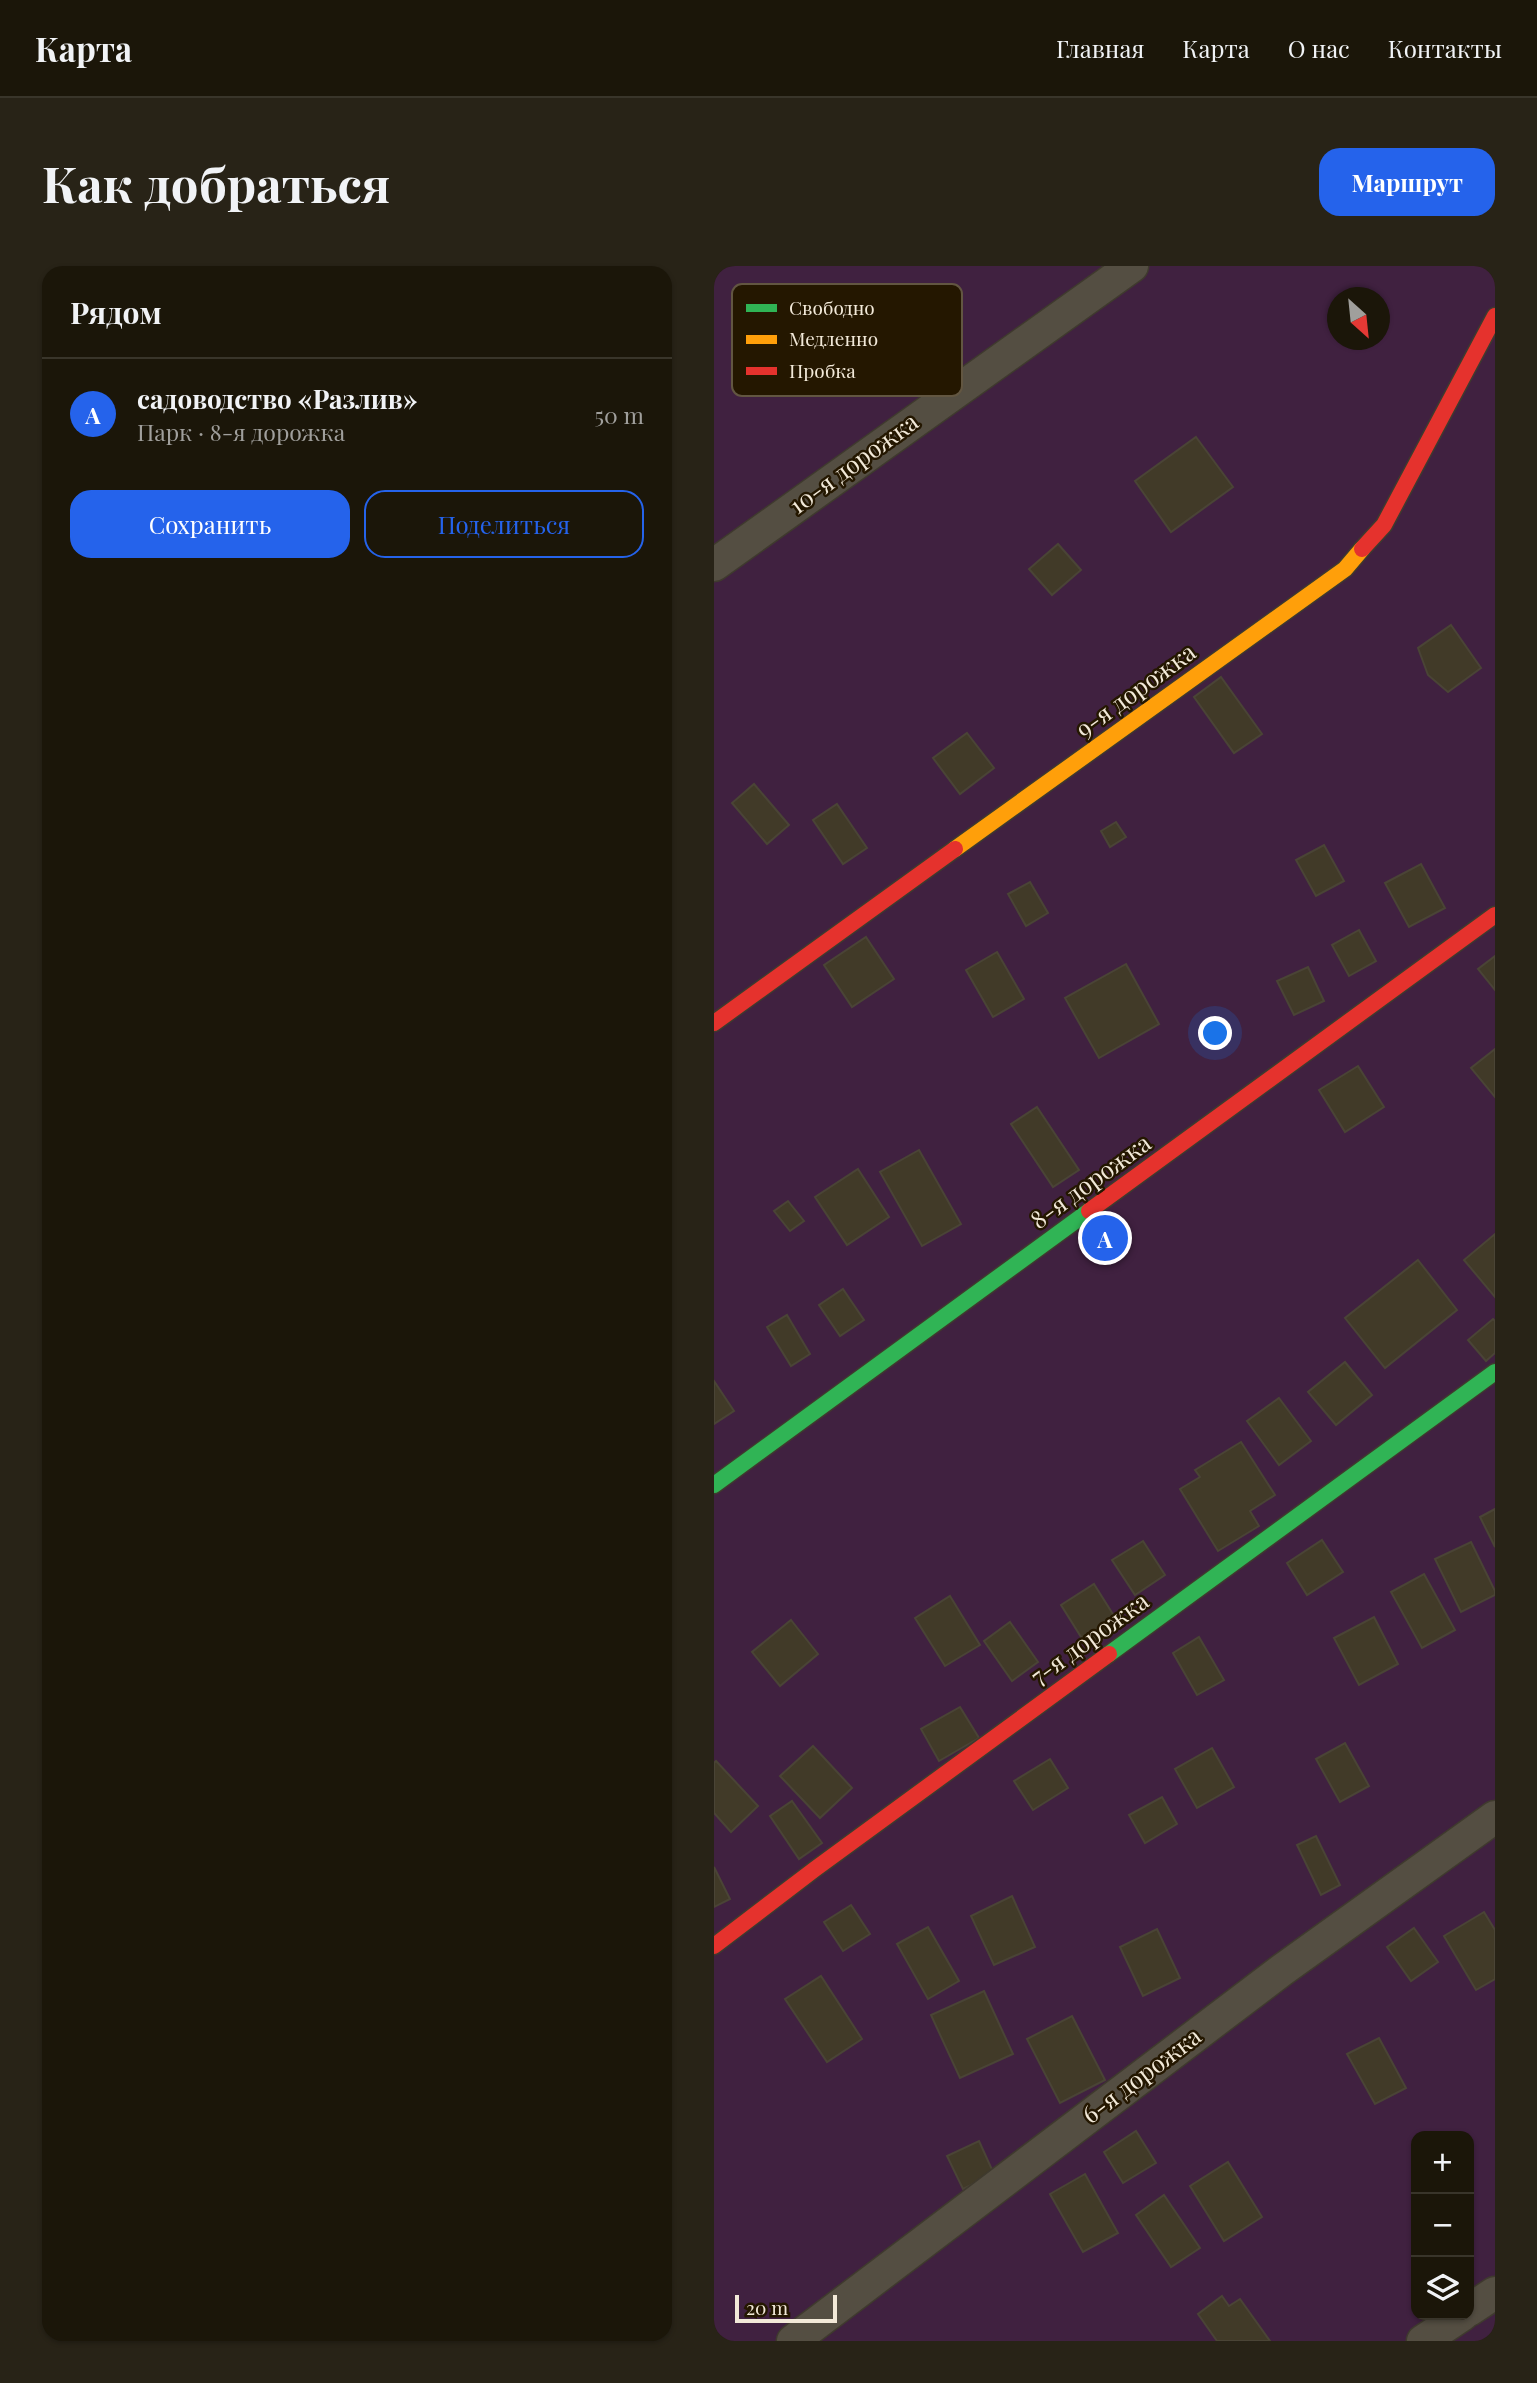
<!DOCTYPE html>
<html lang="ru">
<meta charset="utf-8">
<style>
body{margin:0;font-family:"Playfair Display",serif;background:#282317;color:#f1f3f6}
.controls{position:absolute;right:21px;bottom:21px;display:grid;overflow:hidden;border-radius:14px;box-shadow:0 2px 5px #0004}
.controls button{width:63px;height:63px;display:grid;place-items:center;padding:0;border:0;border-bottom:2px solid #39352a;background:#1b1609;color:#f1f3f6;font:35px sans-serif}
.compass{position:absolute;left:613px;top:21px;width:63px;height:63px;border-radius:50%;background:#1b1609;box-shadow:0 2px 5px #0004;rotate:153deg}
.scale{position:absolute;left:21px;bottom:18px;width:102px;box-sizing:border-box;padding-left:7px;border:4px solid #f2e9d8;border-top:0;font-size:19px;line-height:24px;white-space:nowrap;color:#f2e9d8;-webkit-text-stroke:5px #241700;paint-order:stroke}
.you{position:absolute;left:502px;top:768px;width:24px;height:24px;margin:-18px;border:5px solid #fff;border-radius:50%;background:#1a73e8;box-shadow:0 0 0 10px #1a73e833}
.badge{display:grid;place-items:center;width:46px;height:46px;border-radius:50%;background:#2563eb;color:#fff;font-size:23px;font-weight:700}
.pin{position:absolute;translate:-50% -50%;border:4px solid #fff;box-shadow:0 2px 7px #0006}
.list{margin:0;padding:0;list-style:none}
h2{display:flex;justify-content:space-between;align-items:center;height:91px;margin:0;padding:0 28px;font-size:30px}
h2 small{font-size:23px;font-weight:400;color:#a09f9c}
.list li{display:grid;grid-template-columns:46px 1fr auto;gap:21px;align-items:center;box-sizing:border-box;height:112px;padding:0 28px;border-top:2px solid #39352a}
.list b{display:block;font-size:26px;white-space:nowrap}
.list p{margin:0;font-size:23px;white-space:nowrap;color:#a09f9c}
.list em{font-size:23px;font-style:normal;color:#a09f9c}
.actions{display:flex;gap:14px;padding:21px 28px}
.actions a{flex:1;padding:16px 0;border:2px solid #2563eb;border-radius:21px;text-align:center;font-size:24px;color:#2563eb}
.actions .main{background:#2563eb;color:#fff}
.icon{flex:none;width:38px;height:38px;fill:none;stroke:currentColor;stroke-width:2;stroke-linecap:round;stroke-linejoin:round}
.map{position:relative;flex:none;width:781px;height:2075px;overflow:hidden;border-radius:21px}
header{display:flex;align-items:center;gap:42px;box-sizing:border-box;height:98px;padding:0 35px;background:#1b1609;border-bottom:2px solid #39352a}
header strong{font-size:33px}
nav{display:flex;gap:38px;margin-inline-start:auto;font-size:24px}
.intro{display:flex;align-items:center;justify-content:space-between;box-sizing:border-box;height:168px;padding:0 42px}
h1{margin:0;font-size:49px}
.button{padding:18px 32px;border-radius:21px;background:#2563eb;color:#fff;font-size:24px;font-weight:700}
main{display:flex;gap:42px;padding:0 42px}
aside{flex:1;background:#1b1609;border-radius:21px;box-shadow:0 2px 5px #0004}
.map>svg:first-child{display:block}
</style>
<header>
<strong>Карта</strong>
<nav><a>Главная</a><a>Карта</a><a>О нас</a><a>Контакты</a></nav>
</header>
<div class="intro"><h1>Как добраться</h1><a class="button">Маршрут</a></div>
<main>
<aside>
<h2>Рядом<small></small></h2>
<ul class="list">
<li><span class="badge">A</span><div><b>садоводство «Разлив»</b><p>Парк · 8-я дорожка</p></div><em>50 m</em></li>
</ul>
<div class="actions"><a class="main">Сохранить</a><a>Поделиться</a></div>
</aside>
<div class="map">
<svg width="781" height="2075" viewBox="0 0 781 2075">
<rect width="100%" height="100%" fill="#241d0c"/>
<path fill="#402140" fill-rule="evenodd" d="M0 0H781V2075H0ZM624 32H666V74H624ZM702 1870H755V2049H702Z"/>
<g fill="#413a28" stroke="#4a4436" stroke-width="2">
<path d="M482 171 519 221 457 266 421 215Z"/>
<path d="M344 278 367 304 338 329 315 303Z"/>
<path d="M737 359 767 402 734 426 714 409 704 382Z"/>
<path d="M507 411 548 468 520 487 480 431Z"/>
<path d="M253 467 280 502 246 528 219 492Z"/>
<path d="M40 518 75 559 53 578 18 537Z"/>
<path d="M123 538 153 582 129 598 99 554Z"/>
<path d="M402 556 412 571 396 581 387 565Z"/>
<path d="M610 579 630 615 602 630 582 594Z"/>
<path d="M707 598 731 642 695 661 671 617Z"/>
<path d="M316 616 334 647 312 660 294 628Z"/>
<path d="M645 664 662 695 635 710 618 679Z"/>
<path d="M152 671 180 713 138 741 110 699Z"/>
<path d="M283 686 310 733 279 751 252 704Z"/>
<path d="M781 690V724L764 703Z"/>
<path d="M412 698 445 758 385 792 351 732Z"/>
<path d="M594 701 610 735 580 749 563 715Z"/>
<path d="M781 783V831L757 802Z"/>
<path d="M644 800 670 841 631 866 605 824Z"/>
<path d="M323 841 365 904 339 921 297 858Z"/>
<path d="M205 884 247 958 208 980 166 906Z"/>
<path d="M144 903 175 951 133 979 101 931Z"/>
<path d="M74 935 90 955 76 965 60 945Z"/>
<path d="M781 968V1031L750 994Z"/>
<path d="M704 994 743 1044 671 1102 631 1052Z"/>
<path d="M129 1023 150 1054 126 1070 105 1039Z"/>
<path d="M73 1049 96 1088 77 1100 53 1061Z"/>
<path d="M779 1053 781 1055V1087L772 1095 754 1074Z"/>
<path d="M631 1096 658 1129 622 1159 594 1126Z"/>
<path d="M0 1115 20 1145 0 1158Z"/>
<path d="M565 1132 597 1175 565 1199 533 1155Z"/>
<path d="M527 1176 561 1229 536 1245 545 1260 504 1285 466 1223 486 1211 481 1204Z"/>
<path d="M781 1243V1281L766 1251Z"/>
<path d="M608 1274 629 1306 593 1329 573 1297Z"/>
<path d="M429 1275 451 1309 421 1329 398 1294Z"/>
<path d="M757 1276 781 1325V1329L747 1346 721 1293Z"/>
<path d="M710 1308 741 1364 708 1382 677 1326Z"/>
<path d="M380 1318 407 1361 374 1382 347 1339Z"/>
<path d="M236 1330 266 1379 231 1400 201 1352Z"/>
<path d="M660 1351 684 1398 645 1419 620 1372Z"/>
<path d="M77 1354 104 1388 66 1420 38 1386Z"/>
<path d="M296 1356 324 1396 298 1415 270 1375Z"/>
<path d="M485 1371 510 1414 483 1429 459 1387Z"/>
<path d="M246 1441 265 1472 225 1495 207 1463Z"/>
<path d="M631 1477 655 1520 626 1536 602 1493Z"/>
<path d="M99 1480 138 1522 106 1552 66 1510Z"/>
<path d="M498 1482 520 1521 483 1542 461 1503Z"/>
<path d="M336 1493 354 1522 319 1544 300 1515Z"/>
<path d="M2 1495 44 1540 17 1566 0 1547V1497Z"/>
<path d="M448 1531 463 1558 431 1577 415 1549Z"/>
<path d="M78 1535 108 1577 85 1593 56 1550Z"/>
<path d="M602 1570 626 1619 607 1629 583 1579Z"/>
<path d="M0 1601 16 1633 0 1641Z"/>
<path d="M298 1630 321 1681 280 1699 257 1650Z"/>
<path d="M137 1639 156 1668 129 1685 110 1656Z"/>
<path d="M770 1646 781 1664V1713L762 1724 730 1670Z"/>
<path d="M214 1661 245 1715 214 1733 183 1678Z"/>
<path d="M700 1662 724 1696 697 1715 673 1681Z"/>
<path d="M443 1663 466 1712 429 1730 406 1681Z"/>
<path d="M107 1710 148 1773 113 1796 71 1733Z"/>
<path d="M270 1725 299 1788 246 1812 217 1749Z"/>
<path d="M358 1750 391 1814 346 1837 313 1773Z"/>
<path d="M665 1772 692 1822 661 1838 633 1788Z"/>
<path d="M422 1865 442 1897 409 1917 390 1886Z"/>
<path d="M265 1875 280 1908 249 1923 233 1890Z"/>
<path d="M514 1896 548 1951 510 1975 476 1920Z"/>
<path d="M371 1908 404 1967 369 1986 336 1928Z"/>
<path d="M450 1929 486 1982 457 2001 422 1949Z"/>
<path d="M508 2030 515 2040 526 2033 556 2075H503L484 2048Z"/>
</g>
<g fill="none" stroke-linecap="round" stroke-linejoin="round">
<defs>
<g id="street">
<path d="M0 299 418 0"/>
<path d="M755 2044 781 2027"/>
<path d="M79 2075 568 1704 781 1551"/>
<path d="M709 2075 748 2049"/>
</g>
<g id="fast">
<path d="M0 1219 375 945"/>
<path d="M395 1388 781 1106"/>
</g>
<path id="slow" d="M241 583 631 303 648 283"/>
<g id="jam">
<path d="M648 283 670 259 781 50"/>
<path d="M0 757 241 583"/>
<path d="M375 945 781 649"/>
<path d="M0 1680 101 1603 395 1388"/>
</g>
</defs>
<use href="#street" stroke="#3f3a2e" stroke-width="35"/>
<use href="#fast" stroke="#3f3a2e" stroke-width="19"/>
<use href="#slow" stroke="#3f3a2e" stroke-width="19"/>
<use href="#jam" stroke="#3f3a2e" stroke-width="19"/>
<use href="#street" stroke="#544e42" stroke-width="32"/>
<use href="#fast" stroke="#30b455" stroke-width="16"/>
<use href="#slow" stroke="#ff9f0a" stroke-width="16"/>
<use href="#jam" stroke="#e5322d" stroke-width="16"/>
</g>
<g text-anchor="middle" stroke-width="5" stroke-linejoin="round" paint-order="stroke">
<g font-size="24" fill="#f2e9d8" stroke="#241700">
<text transform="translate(140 198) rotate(-36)" y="8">10-я дорожка</text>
<text transform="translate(422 425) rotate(-36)" y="8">9-я дорожка</text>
<text transform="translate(377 916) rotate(-36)" y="8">8-я дорожка</text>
<text transform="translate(376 1373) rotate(-36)" y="8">7-я дорожка</text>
<text transform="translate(428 1810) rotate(-37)" y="8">6-я дорожка</text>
</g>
</g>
<rect x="18" y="18" width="230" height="112" rx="10" fill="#241700" stroke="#625641" stroke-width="2"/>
<rect x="32" y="38" width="31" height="8" fill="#30b455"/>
<rect x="32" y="69" width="31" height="9" fill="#ff9f0a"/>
<rect x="32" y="101" width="31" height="8" fill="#e5322d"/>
<g font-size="19" fill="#f2e9d8">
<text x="75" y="49">Свободно</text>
<text x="75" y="80">Медленно</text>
<text x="75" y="112">Пробка</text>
</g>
</svg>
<div class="controls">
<button>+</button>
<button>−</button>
<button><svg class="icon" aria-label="layers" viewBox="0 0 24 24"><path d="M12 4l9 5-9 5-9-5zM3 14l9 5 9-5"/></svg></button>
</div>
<svg class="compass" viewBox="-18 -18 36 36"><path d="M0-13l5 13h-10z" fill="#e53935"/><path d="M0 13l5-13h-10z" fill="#a09f9c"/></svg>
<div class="scale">20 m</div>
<div class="you"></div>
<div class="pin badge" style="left:391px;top:972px">A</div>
</div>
</main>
